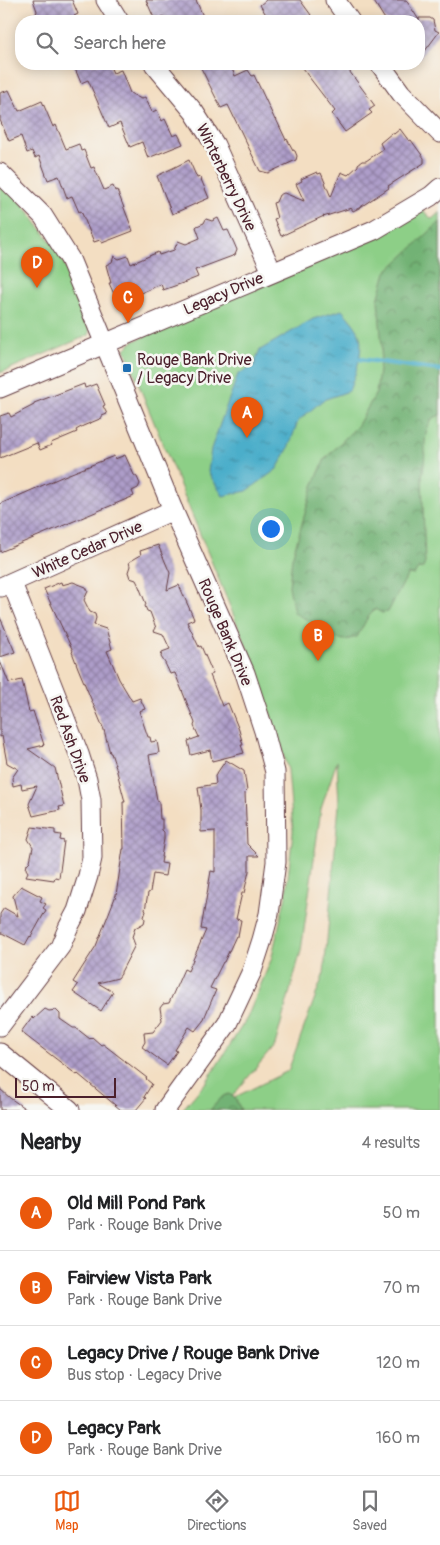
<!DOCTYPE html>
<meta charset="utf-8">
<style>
body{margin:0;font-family:Pangolin,sans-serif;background:#f6f6f6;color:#202124}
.scale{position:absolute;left:15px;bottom:12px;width:101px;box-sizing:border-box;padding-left:5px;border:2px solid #4a1f2b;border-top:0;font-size:14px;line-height:18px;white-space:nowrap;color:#4a1f2b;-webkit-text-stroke:4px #f6f6f2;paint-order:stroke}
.you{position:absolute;left:270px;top:528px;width:18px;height:18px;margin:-12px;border:4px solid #fff;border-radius:50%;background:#1a73e8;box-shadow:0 0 0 8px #1a73e833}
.badge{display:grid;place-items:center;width:32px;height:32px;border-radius:50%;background:#ea580c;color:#fff;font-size:16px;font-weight:700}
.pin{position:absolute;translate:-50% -41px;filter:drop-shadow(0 1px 2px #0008)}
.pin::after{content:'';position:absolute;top:26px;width:18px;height:15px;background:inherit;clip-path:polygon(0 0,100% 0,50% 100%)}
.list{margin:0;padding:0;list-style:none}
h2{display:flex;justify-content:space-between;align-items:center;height:65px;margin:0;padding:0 20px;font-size:21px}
h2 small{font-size:16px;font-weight:400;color:#757577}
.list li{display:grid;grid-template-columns:32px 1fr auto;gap:15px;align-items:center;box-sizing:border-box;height:75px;padding:0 20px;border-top:1px solid #e0e0e0}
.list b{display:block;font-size:19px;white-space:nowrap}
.list p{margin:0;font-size:16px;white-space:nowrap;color:#757577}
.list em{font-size:16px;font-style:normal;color:#757577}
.icon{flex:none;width:28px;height:28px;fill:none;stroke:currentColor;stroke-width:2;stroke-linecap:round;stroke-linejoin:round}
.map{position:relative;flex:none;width:440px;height:1110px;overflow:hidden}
.search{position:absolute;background:#fff;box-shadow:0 2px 12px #0003;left:15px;right:15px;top:15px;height:55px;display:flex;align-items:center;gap:12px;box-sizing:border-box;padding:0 18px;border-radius:20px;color:#757577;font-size:19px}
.sheet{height:365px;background:#fff}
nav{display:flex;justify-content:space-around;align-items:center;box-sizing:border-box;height:70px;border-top:1px solid #e0e0e0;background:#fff;font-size:14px;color:#757577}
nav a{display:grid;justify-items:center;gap:2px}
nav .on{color:#ea580c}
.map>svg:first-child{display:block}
</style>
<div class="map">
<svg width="440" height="1110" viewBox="0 0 440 1110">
<defs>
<pattern id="forest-crowns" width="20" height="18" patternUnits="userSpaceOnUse" patternTransform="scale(1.25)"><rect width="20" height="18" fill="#72b274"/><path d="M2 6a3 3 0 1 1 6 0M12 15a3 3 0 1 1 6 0" fill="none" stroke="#60905f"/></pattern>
<pattern id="water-ripples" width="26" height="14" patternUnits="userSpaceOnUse" patternTransform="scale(1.25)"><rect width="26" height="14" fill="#4baeca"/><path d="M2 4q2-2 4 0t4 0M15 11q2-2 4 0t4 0" fill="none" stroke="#408da4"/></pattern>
<pattern id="building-cross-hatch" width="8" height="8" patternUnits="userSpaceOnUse" patternTransform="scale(1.25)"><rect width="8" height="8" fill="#ad9dc9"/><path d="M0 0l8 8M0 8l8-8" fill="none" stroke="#8f7fa3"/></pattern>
</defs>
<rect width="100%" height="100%" fill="#f6f6f2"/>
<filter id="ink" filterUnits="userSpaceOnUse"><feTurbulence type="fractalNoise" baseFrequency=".02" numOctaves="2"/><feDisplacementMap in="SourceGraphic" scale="10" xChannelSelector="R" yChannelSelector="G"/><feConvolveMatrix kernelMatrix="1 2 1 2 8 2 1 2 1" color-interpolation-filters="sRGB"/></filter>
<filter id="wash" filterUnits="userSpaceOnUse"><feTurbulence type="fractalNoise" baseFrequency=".0096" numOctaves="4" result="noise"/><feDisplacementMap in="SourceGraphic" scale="20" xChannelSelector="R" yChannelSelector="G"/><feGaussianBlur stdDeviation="1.12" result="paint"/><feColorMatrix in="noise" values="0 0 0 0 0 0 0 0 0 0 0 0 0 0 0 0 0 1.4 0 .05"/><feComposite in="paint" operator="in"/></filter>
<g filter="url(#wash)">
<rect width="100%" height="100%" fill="#f3dec2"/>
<g fill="#8dcf87" stroke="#6c7759">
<path d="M0 177 8 184 60 254 90 323 89 335 0 373Z"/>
<path d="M422 210 432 219 440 212V1110H227L237 1096 288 1071 324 973 339 805 337 761 321 809 301 951 275 1045 221 1110H182L207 1081 247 1018 271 960 286 895 293 831 288 770 257 672 146 403 125 349 132 342Z"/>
</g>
<g fill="url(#forest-crowns)" stroke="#5e6850">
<path d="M440 222V415L433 418C420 435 428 456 422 475L425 563 423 568 418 569 414 575 408 574 388 612 382 613 375 609 369 615 357 637 345 640 331 638 322 634 312 622 294 613 289 586 292 558 313 486 325 459 358 425 376 393 382 347 378 300 386 272Z"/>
<path d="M229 1094 235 1098 241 1110H210L223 1096Z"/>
</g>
<path fill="url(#water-ripples)" stroke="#4a667a" d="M342 310C347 316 353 322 357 329 367 345 355 375 349 391L323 400 298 421 288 449 277 469 247 491 223 496 208 472 211 449 238 374 253 367 260 350 313 319Z"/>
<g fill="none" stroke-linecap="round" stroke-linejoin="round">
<path stroke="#4baeca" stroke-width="4.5" d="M359 359 440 370"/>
</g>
<g id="blocks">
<g fill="url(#building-cross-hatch)">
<path d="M33 0H72L78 14 74 16 77 21H33L37 11Z"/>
<path d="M146 0H196L205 21H166L164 17 159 19 158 17 154 18Z"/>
<path d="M266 0H300L311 15 303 21H270L260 5Z"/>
<path d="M373 0H406L419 20V18H430L433 20 435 30 439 32 419 59V21H386Z"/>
<path d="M73 64H109L113 73 121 70 130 93 141 99 145 97 152 112 157 110 162 121 165 119 173 136 178 134 183 144 148 158 142 142 130 147 120 123 109 128 88 80 81 83Z"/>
<path d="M199 64H230L235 76 248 70 252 76 254 75 275 120 276 119 286 140 287 139 293 150 295 151 297 156 296 160 268 173 260 171 228 105 221 108Z"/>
<path d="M299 64H344L375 106 369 110 372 113 345 132 332 114 335 111Z"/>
<path d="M9 90 19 111 42 101 53 127 56 125 66 149 79 144 81 151 84 150 91 168 94 167 104 190 113 186 115 191 117 190 133 231 102 243 100 240 94 242 81 211 79 212 72 196 67 198 59 176 48 180 39 156 35 158 32 151 27 153 21 136 9 141 0 120V93Z"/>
<path d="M400 129 409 141 411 140 424 158V163L388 186 389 188 359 208 353 211 351 208 323 217 324 216 281 236 274 219 277 218 273 203 276 202 279 195 284 193 304 201 296 184 302 181 301 179 317 172 318 174 321 173 331 197 341 172 348 175 358 166V164L362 161H366L383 149 380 143 392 133 394 134Z"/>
<path d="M189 160 197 178 200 177 209 198 172 214 157 176Z"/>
<path d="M218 218 224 231 228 230 234 243 237 250 235 255 195 270 198 277 183 283 163 290 161 284 118 303 109 283H111L106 265 112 262 114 256 119 259 128 256 131 264 158 252 159 255 174 250 178 241 186 244 200 238 196 227 197 226 204 223 206 219 212 221Z"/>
<path d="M84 384 85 388 96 384 105 405 103 406 107 414 102 416V418L83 426 76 430 77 432 51 443 52 445 40 450 37 443 0 458V416L9 413 11 417 34 405V403Z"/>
<path d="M125 455 134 475 137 477 140 484 138 488 132 491 134 496 0 552V504L64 476 114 456 115 459Z"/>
<path d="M158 545 170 573 167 590 179 585 194 619 187 622 199 647 201 646 213 674 210 675 222 706 228 703 239 730 243 745H241L244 753 212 761 210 750 191 755 188 741 199 737 194 726 195 723 175 673 170 674 165 663 161 657 162 652 170 649 163 634 154 631 156 628 150 612 147 611 145 606 146 604 138 584 136 580 130 578 128 572 130 566 129 562 141 555 140 551Z"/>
<path d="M61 582 62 585 73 582 86 587 88 591 84 600 90 612 95 614 96 618 94 625 106 629 112 649 107 651 119 679 132 701 140 698 145 709 139 711 148 737H150L151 742 157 741 159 753 149 755 157 800 159 803 160 819H162V830L164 832V839L161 857H162L161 863 167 864 165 876 153 874 150 892 148 893 145 910 146 911 144 917 145 919 144 923 135 928 132 937 135 945 121 972V974L118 978 98 983 113 992 101 1011 73 992 78 985 73 982 96 946 116 895 123 849H124L123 802H125L116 768 111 753H110L104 730 78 668 72 652 73 651 44 589Z"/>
<path d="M0 617 15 652 0 657Z"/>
<path d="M0 661 9 683 22 680 29 712 33 711 44 745 28 749 55 768 64 806 59 807 60 810 33 816 29 804 37 786 22 789 21 784 13 786 12 778 18 769 7 763 2 736 0 737Z"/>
<path d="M226 760 244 771 247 791 245 793 247 844 259 856H249V871L244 893H242L236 919 241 920 238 936H236L224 962H223L210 988 216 990 203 1021 195 1031 189 1027 175 1050 177 1051 167 1065 142 1047 145 1042 144 1033 153 1032 162 1020 160 1008 163 1004 169 1003 184 969 188 971 206 930 201 929 211 871 215 872V831L201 832V810L198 787 216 784 215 776Z"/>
<path d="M32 827 55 830V834L61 835 60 840 64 841 59 878 55 877 54 880 26 876 28 872 26 869 27 864 30 861 33 847 28 839Z"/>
<path d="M21 886 42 897 40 901 46 904 43 908 46 910 31 937 30 936 25 945 0 932V914L4 908 18 916 13 896Z"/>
<path d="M45 1009 49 1011 56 1010 60 1014V1019L73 1028H76L90 1039 92 1037 101 1045 103 1044 147 1078 146 1079 152 1084 144 1097 146 1098 136 1110H121L78 1074 77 1075 21 1032 32 1017 34 1019Z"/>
<path d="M0 1089 10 1098 27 1110H0Z"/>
</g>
</g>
</g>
<g filter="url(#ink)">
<use href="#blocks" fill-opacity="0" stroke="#633c42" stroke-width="1"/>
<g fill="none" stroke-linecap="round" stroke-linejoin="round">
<defs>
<g id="minor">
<path d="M106 0 119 21"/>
<path d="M335 0 350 21"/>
<path d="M154 64 194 112 215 145 272 272"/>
<path d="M380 64 401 93 440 133"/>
<path d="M0 173 43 216 70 259 173 510 245 673 264 731 275 772 276 862 269 914 262 940 252 971 227 1024 165 1110"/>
<path d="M0 388 374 230 431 196 440 188"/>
<path d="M1 587 173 510"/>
<path d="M0 1026 60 947 68 928 77 911 88 876 92 858 91 800 87 779 79 754 12 583"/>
<path d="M0 1053 70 1110"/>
</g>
</defs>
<use href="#minor" stroke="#633c42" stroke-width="21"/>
<use href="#minor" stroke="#fff" stroke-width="19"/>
</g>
</g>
<rect fill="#1f6fb2" stroke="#f6f6f2" stroke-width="2" x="122" y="363" width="10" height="10" rx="2.5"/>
<g text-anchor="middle" stroke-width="5" stroke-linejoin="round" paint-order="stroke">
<g font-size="16" fill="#4a1f2b" stroke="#f6f6f2">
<text transform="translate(227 177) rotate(64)" y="6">Winterberry Drive</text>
<text transform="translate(223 293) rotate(-23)" y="6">Legacy Drive</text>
<text transform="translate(87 549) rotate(-24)" y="6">White Cedar Drive</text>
<text transform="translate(226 632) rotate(67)" y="6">Rouge Bank Drive</text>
<text transform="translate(71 739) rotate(70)" y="6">Red Ash Drive</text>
</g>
<g font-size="16" fill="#4a1f2b" stroke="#f6f6f2" text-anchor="start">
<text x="137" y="365">Rouge Bank Drive<tspan x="137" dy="18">/ Legacy Drive</tspan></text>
</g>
</g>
</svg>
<div class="scale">50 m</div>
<div class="you"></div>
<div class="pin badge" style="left:247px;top:438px">A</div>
<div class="pin badge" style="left:318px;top:661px">B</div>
<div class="pin badge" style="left:128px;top:323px">C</div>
<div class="pin badge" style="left:37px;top:288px">D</div>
<div class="search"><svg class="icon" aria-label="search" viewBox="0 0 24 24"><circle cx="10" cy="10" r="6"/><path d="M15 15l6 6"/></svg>Search here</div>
</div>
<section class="sheet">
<h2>Nearby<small>4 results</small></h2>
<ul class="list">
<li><span class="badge">A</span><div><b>Old Mill Pond Park</b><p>Park · Rouge Bank Drive</p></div><em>50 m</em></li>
<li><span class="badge">B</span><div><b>Fairview Vista Park</b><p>Park · Rouge Bank Drive</p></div><em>70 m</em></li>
<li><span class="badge">C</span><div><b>Legacy Drive / Rouge Bank Drive</b><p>Bus stop · Legacy Drive</p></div><em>120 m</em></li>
<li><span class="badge">D</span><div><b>Legacy Park</b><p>Park · Rouge Bank Drive</p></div><em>160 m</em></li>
</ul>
</section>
<nav>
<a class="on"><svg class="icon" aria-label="map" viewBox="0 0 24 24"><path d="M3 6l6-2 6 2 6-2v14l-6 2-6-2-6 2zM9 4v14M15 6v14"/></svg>Map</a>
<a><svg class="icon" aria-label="directions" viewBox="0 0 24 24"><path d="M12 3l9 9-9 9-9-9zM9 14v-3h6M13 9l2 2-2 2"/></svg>Directions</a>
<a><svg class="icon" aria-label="saved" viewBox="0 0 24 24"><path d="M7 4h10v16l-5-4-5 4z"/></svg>Saved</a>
</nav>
